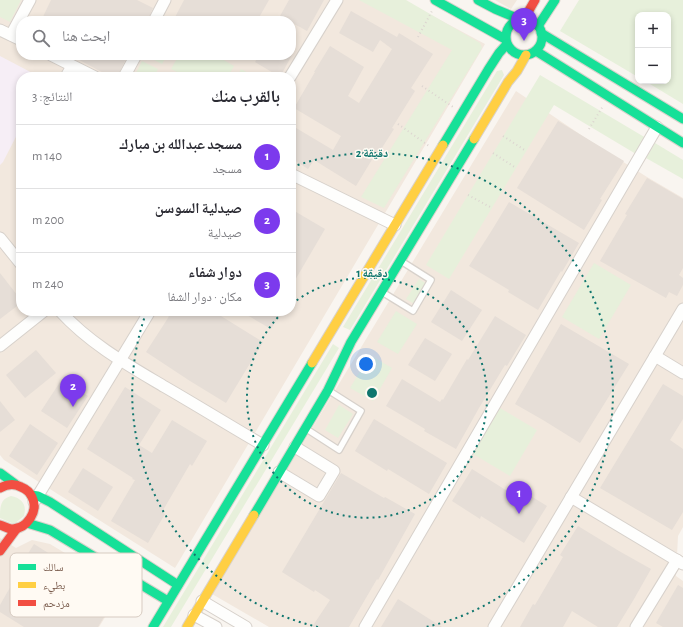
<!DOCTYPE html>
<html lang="ar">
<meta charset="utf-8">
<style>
body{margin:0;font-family:"Alegreya Sans","Noto Naskh Arabic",sans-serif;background:#f2f2f3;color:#2b2b33;direction:rtl}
.controls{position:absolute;right:12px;top:12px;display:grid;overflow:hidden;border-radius:8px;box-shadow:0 2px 6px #0003}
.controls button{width:36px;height:36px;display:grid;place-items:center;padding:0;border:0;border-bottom:1px solid #e1e1e2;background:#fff;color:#2b2b33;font:20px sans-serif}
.you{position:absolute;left:366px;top:364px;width:14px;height:14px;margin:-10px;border:3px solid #fff;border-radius:50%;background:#1a73e8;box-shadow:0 0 0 6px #1a73e833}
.badge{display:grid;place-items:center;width:26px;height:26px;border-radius:50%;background:#7c3aed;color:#fff;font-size:13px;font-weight:700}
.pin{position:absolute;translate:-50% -33px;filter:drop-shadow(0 1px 2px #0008)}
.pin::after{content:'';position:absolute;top:21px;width:14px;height:12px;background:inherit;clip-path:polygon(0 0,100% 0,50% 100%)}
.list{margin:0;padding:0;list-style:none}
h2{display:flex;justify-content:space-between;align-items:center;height:52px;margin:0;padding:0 16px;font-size:17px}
h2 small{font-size:13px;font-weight:400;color:#7c7c81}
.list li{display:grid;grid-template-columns:26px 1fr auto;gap:12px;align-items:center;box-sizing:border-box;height:64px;padding:0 16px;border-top:1px solid #e1e1e2}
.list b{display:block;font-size:15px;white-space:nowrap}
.list p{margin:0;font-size:13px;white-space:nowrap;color:#7c7c81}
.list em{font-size:13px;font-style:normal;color:#7c7c81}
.icon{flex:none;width:22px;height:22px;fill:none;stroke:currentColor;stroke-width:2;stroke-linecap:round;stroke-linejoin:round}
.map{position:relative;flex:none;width:683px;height:627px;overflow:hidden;direction:ltr}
.search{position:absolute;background:#fff;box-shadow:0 2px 6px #0003;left:16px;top:16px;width:280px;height:44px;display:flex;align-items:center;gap:10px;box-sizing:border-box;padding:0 14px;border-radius:16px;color:#7c7c81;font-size:15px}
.panel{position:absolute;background:#fff;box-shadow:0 2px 6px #0003;left:16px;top:72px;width:280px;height:244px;border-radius:16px;direction:rtl}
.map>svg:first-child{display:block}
</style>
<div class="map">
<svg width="683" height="627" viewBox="0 0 683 627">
<rect width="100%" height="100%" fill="#f9f5f0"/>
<g fill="#f2e8de" fill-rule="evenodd">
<path d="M0 0H403L485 44 175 568 4 460 0 455ZM21 21H291V55H21ZM21 77H291V311H21Z"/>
<path d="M495 0H517L511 9Z"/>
<path d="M516 91 587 139 647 177 683 198V527L678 536 676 576 683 581V627H269L212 594Z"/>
<path d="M0 538 16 548 32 540 50 544 123 588 99 627H0Z"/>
</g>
<path fill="#f6eef6" d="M0 56 40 77H21V127L3 162 0 165Z"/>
<g fill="#e7f0db">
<path d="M0 0H21L10 22 0 17Z"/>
<path d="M359 0H406L480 43 482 48 384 208 361 197 452 50Z"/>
<path d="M579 0H683V104L645 81H668V15H638V77L560 31Z"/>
<path d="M146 55H167L162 64 146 56Z"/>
<path d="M179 55H215L234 66 228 77H187L171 69Z"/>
<path d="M142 61 158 69 154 77H134Z"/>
<path d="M241 69 255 77H237Z"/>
<path d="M502 70 504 75 350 330 343 327 497 71Z"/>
<path d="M540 75 646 138 636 154 554 105 449 279 426 265Z"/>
<path d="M655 143 683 160V179L646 158Z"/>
<path d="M594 263 631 285 599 339 562 317Z"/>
<path d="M419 279 430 286 418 306 406 299Z"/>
<path d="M396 311 417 324 398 354 377 342Z"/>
<path d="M333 344 339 348 171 627H163Z"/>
<path d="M370 355 392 368 373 401 350 388Z"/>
<path d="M339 405 353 414 338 438 325 430Z"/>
<path d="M500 408 537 430 510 476 473 454Z"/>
<path d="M11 496C22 498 27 505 24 516L14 524 0 518C0 507 0 499 11 496Z"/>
</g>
<g fill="#e6ded7">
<path d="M51 0H137L153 8 147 21H41Z"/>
<path d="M184 0H269L257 21H173Z"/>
<path d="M289 0H324L307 31 280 16Z"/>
<path d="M351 11 397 37 399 33 433 54 411 88 415 91 392 128 394 129 378 154 376 153 356 186 314 160 308 169 291 158V125L333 150 341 136 294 108 315 72H314L330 46 364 67 348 96 359 103 392 49 380 40 373 52 339 33Z"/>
<path d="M70 55H128L117 77H111Z"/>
<path d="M259 55H292L280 77 255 62Z"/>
<path d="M558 121 624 161 600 199 602 200 584 230 517 188Z"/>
<path d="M647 178 683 199V268L679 275 683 278V285L677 296 669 292 666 298 600 261 627 215 625 214Z"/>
<path d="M509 202 579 243 562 272 561 271 538 310 508 292 509 290 469 266 492 230Z"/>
<path d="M291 209 325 229 291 287Z"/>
<path d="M0 273 21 300V303L0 319Z"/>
<path d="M451 290 482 310 462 341 431 322Z"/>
<path d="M171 311H224L221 316 263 342 226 403 190 381 146 352 168 318Z"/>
<path d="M240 311H282L271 329Z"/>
<path d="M495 316 526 335 507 366 505 365 479 408 456 449 424 431 425 429 386 406 402 379 440 402 442 399 443 400 467 359 468 360Z"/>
<path d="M561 324 629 364 580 443 543 420 515 404Z"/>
<path d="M425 338 452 354 435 381 408 365Z"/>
<path d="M36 350 56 373 25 398 6 375Z"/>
<path d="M62 379 88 396 67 428 41 411Z"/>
<path d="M663 384 683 396V419L670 440 683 449V512L672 530 600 488Z"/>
<path d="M125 387 161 410 139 445 152 453 172 420 207 441 192 466 190 464 162 512 165 514 148 543 111 521 135 480 132 479 133 478 87 449Z"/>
<path d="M0 401 15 420 0 432Z"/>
<path d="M374 419 447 463 429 494 388 469 387 471 355 451Z"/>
<path d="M30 424 58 443 37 475 9 456Z"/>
<path d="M83 468 113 487 98 511 68 492Z"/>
<path d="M472 469 509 492 513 485 547 506 524 543 481 516 480 519 452 501Z"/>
<path d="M341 473 384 498 385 497 415 514 378 580 377 579 349 627H312L330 600 315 590 314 592 282 572 297 547Z"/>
<path d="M578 526 619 551 651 569 634 599 617 627H598L572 611 563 627H520L533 604 535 605 563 557 560 555Z"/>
<path d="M34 544 80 573 82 570 119 592 98 627H24L0 612V605L16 577 14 576Z"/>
<path d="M678 585 683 588V627H663L656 623Z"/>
<path d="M398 599 442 627H381Z"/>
</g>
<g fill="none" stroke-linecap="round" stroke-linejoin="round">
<defs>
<g id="lane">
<path d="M382 292 413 311 431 280 401 261"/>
<path d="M305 428 339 450 361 411 328 390"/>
</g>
<g id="street">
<path d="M154 21 165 0"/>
<path d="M0 30 21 40"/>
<path d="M11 35 30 0"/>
<path d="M51 55 95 77"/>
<path d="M66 77 72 66"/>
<path d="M124 77 136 55"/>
<path d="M290 77 337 0"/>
<path d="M291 174 395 225"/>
<path d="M0 238 21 264"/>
<path d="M60 311C90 344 128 365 165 387 198 406 230 426 263 445"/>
<path d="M0 346 44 311"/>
<path d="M655 356 683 373"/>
<path d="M279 472 319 496 334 471 295 447"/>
<path d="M571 497 683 564"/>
<path d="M34 502 150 311"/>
<path d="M202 601 246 627"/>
<path d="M194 615 216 627"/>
<path d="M365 627 657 127"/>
<path d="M494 627 683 309"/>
<path d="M636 627 677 560"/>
</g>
<g id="fast">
<path d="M435 0 505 39"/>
<path d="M478 0 495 9 519 19"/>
<circle cx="524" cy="37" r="18"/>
<path d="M538 26 555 0"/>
<path d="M541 33 683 119"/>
<path d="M536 51 683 143"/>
<path d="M443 145 488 70 499 53 507 44"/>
<path d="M0 473 15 484"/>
<path d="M31 495 38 496 50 502 178 585"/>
<path d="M254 515 328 390 351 342 474 139"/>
<path d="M27 523 50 530 168 601"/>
<path d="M153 627 312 363"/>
</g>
<g id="slow">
<path d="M474 139 508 82 517 71 526 55"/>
<path d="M312 363 443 145"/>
<path d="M187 627 254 515"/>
</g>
<g id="jam">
<path d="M524 19 535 0"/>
<path d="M0 488C7 484 14 483 21 487 26 489 30 492 32 497 39 511 27 529 12 529 8 529 4 526 0 525"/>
<path d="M0 551 17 528"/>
</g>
</defs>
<use href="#lane" stroke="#d7d1cb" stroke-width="8"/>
<use href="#street" stroke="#d7d1cb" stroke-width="13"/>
<use href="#fast" stroke="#d9d2cb" stroke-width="11"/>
<use href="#slow" stroke="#d9d2cb" stroke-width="11"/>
<use href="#jam" stroke="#d9d2cb" stroke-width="11"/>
<g stroke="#dcd5d0" stroke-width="2" stroke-dasharray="1 3" stroke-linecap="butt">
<path d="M418 37 432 11"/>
<path d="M422 86 453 107"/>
<path d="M398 124 429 146"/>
<path d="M589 129 603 106"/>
<path d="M503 136 526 151"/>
<path d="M493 153 516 168"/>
<path d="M468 195 492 208"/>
</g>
<use href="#lane" stroke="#fefefd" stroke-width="5.5"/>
<use href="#street" stroke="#fefefd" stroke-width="11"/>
<use href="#fast" stroke="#16e098" stroke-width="9"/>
<use href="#slow" stroke="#ffcf43" stroke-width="9"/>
<use href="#jam" stroke="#f24e42" stroke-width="9"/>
</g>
<g fill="none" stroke="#0f766e" stroke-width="2" stroke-dasharray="2 4">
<path d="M292 304A120 120 0 1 1 284 311"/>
<path d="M318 627A240 240 0 0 1 146 313M292 167A240 240 0 1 1 426 627"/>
</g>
<rect x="10" y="553" width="132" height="64" rx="6" fill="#fffaf3" stroke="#d7cbc1" stroke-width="1"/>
<rect x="18" y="564" width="18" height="6" fill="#16e098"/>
<rect x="18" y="582" width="18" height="6" fill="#ffcf43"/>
<rect x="18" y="600" width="18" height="6" fill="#f24e42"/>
<g font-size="11" fill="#7a5c4d">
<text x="43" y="571">سالك</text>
<text x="43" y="589">بطيء</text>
<text x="43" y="607">مزدحم</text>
</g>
<circle cx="372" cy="393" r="6" fill="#0f766e" stroke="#fffaf3" stroke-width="2"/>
<g font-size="12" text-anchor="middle" font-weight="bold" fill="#0f766e" stroke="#fffaf3" stroke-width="3" stroke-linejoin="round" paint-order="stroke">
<text x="372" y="157">2 دقيقة</text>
<text x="372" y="277">1 دقيقة</text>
</g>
</svg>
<div class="controls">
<button>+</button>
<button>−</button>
</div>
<div class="you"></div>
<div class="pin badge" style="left:519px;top:514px">1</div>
<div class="pin badge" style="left:73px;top:407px">2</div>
<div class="pin badge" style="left:524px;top:41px">3</div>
<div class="search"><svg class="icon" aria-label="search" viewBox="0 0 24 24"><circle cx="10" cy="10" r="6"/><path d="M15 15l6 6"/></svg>ابحث هنا</div>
<section class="panel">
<h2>بالقرب منك<small>النتائج: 3</small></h2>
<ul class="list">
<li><span class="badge">1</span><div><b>مسجد عبدالله بن مبارك</b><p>مسجد</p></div><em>140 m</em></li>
<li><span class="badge">2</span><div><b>صيدلية السوسن</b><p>صيدلية</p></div><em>200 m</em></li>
<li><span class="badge">3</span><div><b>دوار شفاء</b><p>مكان · دوار الشفا</p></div><em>240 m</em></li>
</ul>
</section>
</div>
